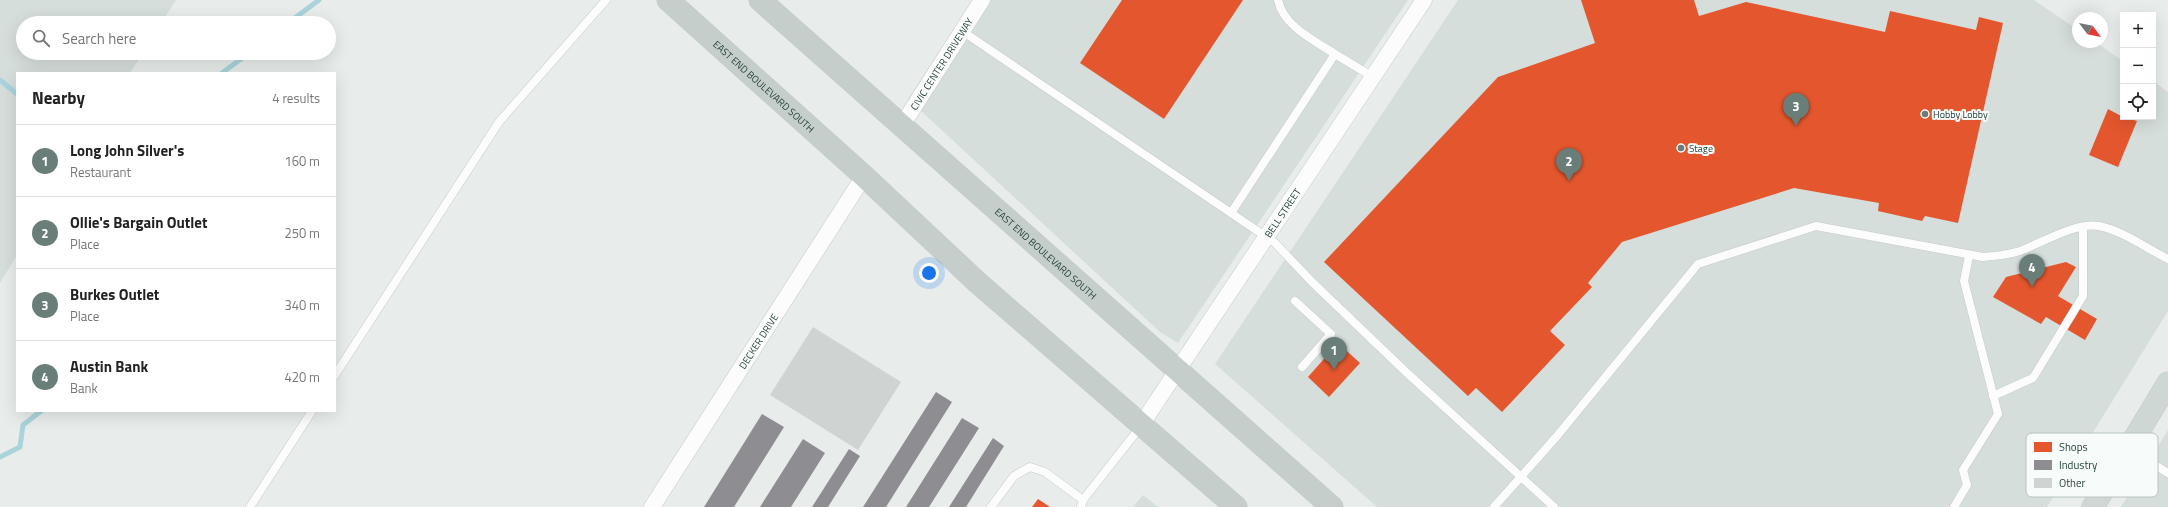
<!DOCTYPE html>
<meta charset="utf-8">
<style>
body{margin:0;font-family:"Titillium Web",sans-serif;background:#f6f6f6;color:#222}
.controls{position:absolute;right:12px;top:12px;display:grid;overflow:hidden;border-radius:0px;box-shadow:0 4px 16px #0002}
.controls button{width:36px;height:36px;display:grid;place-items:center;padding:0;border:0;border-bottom:1px solid #e0e0e0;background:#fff;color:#222;font:20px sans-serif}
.compass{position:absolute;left:2072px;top:12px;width:36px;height:36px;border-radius:50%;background:#fff;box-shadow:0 4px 16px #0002;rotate:122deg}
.you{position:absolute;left:929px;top:273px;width:14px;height:14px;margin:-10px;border:3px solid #fff;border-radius:50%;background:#1a73e8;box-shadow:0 0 0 6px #1a73e833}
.badge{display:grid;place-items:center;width:26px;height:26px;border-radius:50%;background:#697e78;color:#fff;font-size:13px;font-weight:700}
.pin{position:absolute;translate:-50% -33px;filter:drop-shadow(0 1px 2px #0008)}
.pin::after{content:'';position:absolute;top:21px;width:14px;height:12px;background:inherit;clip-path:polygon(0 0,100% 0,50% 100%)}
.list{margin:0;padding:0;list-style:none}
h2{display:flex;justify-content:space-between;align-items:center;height:52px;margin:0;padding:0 16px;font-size:17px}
h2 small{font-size:13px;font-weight:400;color:#767676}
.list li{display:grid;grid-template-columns:26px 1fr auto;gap:12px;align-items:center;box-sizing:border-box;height:72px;padding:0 16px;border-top:1px solid #e0e0e0}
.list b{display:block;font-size:15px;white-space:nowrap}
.list p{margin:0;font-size:13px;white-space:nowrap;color:#767676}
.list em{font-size:13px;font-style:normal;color:#767676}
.icon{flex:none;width:22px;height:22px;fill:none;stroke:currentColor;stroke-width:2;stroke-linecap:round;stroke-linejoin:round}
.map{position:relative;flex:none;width:2168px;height:507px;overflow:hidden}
.search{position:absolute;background:#fff;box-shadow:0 4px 16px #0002;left:16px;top:16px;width:320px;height:44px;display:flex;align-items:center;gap:10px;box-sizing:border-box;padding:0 14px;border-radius:22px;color:#767676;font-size:15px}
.panel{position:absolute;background:#fff;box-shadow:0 4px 16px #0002;left:16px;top:72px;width:320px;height:340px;border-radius:0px}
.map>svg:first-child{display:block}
</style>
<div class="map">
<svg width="2168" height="507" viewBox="0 0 2168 507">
<rect width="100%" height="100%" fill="#e8edeb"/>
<g fill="#d6dedb">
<path d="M0 0H176L161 23H23V53H143L130 73H17V255L0 283Z"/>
<path d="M973 0H1408L1178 343 1160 332 908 99Z"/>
<path d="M1458 0H2034L2078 30V42H2095L2123 61V117H2153V81L2168 92V311L2047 507H1377L1215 364Z"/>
<path d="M2168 430V507H2121Z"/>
<path d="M1143 495 1158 507H1133Z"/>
</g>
<g fill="#e4572e">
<path d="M1122 0H1243L1164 119 1080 63Z"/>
<path d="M1581 0H1694L1699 16 1746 2 1885 32 1890 11 1976 30 1979 17 2003 23 1958 223 1925 216 1922 221 1878 211 1879 203 1794 188 1622 242 1588 283 1592 287 1550 331 1565 345 1502 412 1476 388 1468 396 1324 262 1498 77 1595 43Z"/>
<path d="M2108 109 2123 117 2137 121 2118 167 2089 155Z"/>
<path d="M2066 262 2076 267 2058 296 2097 319 2085 340 2046 317 2041 324 1993 297 2006 277Z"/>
<path d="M1338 343 1360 363 1329 397 1308 377Z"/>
<path d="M1038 499 1050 507H1032Z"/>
</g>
<g fill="#8d8d92">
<path d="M936 392 952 402 886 507H863Z"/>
<path d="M762 414 784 427 734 507H704Z"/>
<path d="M962 418 979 428 929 507H906Z"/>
<path d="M993 438 1004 446 966 507H949Z"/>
<path d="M803 439 825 453 791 507H760Z"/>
<path d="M849 449 860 456 828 507H812Z"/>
</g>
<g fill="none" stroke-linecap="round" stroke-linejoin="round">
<g stroke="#a9d4db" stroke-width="5">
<path d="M288 23 319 0"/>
<path d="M222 73 249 53"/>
<path d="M0 80 17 94"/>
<path d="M0 457 20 447 23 425 41 411"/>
</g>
</g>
<path fill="#cfd4d2" d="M813 327 901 382 858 450 770 395Z"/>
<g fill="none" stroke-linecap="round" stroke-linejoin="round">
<defs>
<g id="service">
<path d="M1278 0C1283 26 1315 41 1335 54"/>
<path d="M962 31 1231 213"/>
<path d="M1373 77 1335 54 1231 213 1275 243 1312 282 1406 372 1554 507"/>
<path d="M1295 301 1331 334 1302 367"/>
<path d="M335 375 499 122 606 0"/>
<path d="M1993 396 2033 378 2083 296V227"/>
<path d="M2129 450 2168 473"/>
<path d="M250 507 312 411"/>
<path d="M991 507 1014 476 1030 467 1045 472 1083 500"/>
<path d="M1081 507 1083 500 1141 426"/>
<path d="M1494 507 1557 436 1698 264 1816 226 1983 257C1996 256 2008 255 2020 251 2042 243 2075 222 2099 226 2123 231 2146 248 2168 259"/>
<path d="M1954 507 1967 485 1963 470 1998 414 1964 281 1969 256"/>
</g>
<g id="minor">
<path id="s1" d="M901 127 982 0"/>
<path id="s2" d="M1141 425 1424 0"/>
<path id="s3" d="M652 507 864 176"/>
</g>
<path id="primary" d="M2093 507 2168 383"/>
<g id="trunk">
<path id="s4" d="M668 0 864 176 977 282 1236 507"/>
<path id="s5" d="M760 0 1332 507"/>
</g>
</defs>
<use href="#service" stroke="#c5cac8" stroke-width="9"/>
<use href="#minor" stroke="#c5cac8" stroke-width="17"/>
<use href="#primary" stroke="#c3ccc9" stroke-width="23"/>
<use href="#trunk" stroke="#c3ccc9" stroke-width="23"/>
<use href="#service" stroke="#fcfcfc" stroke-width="8"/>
<use href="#minor" stroke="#fcfcfc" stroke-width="16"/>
<use href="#primary" stroke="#cfd7d5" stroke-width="22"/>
<use href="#trunk" stroke="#c6cecc" stroke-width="22"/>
</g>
<g fill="#697e78" stroke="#f7fbf9" stroke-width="1.5">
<circle cx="1925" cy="114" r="4"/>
<circle cx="1681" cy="148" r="4"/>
</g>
<g text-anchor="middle" stroke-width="4" stroke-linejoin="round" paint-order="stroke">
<g font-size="10" fill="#24423a" stroke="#f7fbf9">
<text dy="4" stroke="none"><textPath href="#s1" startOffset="75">CIVIC CENTER DRIVEWAY</textPath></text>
<text dy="4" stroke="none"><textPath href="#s4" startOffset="129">EAST END BOULEVARD SOUTH</textPath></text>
<text dy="4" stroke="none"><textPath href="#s2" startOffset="255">BELL STREET</textPath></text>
<text dy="4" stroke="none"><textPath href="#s5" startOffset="382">EAST END BOULEVARD SOUTH</textPath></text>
<text dy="4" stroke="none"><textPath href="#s3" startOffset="197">DECKER DRIVE</textPath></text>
</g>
<g font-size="10" fill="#24423a" stroke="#f7fbf9" text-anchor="start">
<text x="1933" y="118">Hobby Lobby</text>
<text x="1689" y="152">Stage</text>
</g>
</g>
<rect x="2026" y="433" width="132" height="64" rx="6" fill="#f7fbf9" stroke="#b8c4c0" stroke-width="1"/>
<rect x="2034" y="442" width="18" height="10" fill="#e4572e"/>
<rect x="2034" y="460" width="18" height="10" fill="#8d8d92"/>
<rect x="2034" y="478" width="18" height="10" fill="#cfd4d2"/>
<g font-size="11" fill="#24423a">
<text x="2059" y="451">Shops</text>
<text x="2059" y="469">Industry</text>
<text x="2059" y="487">Other</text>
</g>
</svg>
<div class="controls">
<button>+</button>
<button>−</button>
<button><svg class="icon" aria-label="locate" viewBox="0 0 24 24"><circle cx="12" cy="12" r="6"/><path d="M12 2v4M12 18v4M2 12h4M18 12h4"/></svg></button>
</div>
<svg class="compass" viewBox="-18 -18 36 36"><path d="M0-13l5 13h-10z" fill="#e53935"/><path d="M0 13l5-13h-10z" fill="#767676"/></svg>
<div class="you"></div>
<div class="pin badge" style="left:1334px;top:370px">1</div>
<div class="pin badge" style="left:1569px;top:181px">2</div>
<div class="pin badge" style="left:1796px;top:126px">3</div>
<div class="pin badge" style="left:2032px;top:287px">4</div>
<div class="search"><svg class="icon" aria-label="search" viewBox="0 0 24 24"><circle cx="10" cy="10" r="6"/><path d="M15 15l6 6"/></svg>Search here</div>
<section class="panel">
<h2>Nearby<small>4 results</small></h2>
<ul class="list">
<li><span class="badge">1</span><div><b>Long John Silver's</b><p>Restaurant</p></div><em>160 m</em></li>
<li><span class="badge">2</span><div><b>Ollie's Bargain Outlet</b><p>Place</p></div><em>250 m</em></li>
<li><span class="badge">3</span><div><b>Burkes Outlet</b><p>Place</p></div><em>340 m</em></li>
<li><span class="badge">4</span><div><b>Austin Bank</b><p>Bank</p></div><em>420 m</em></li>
</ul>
</section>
</div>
